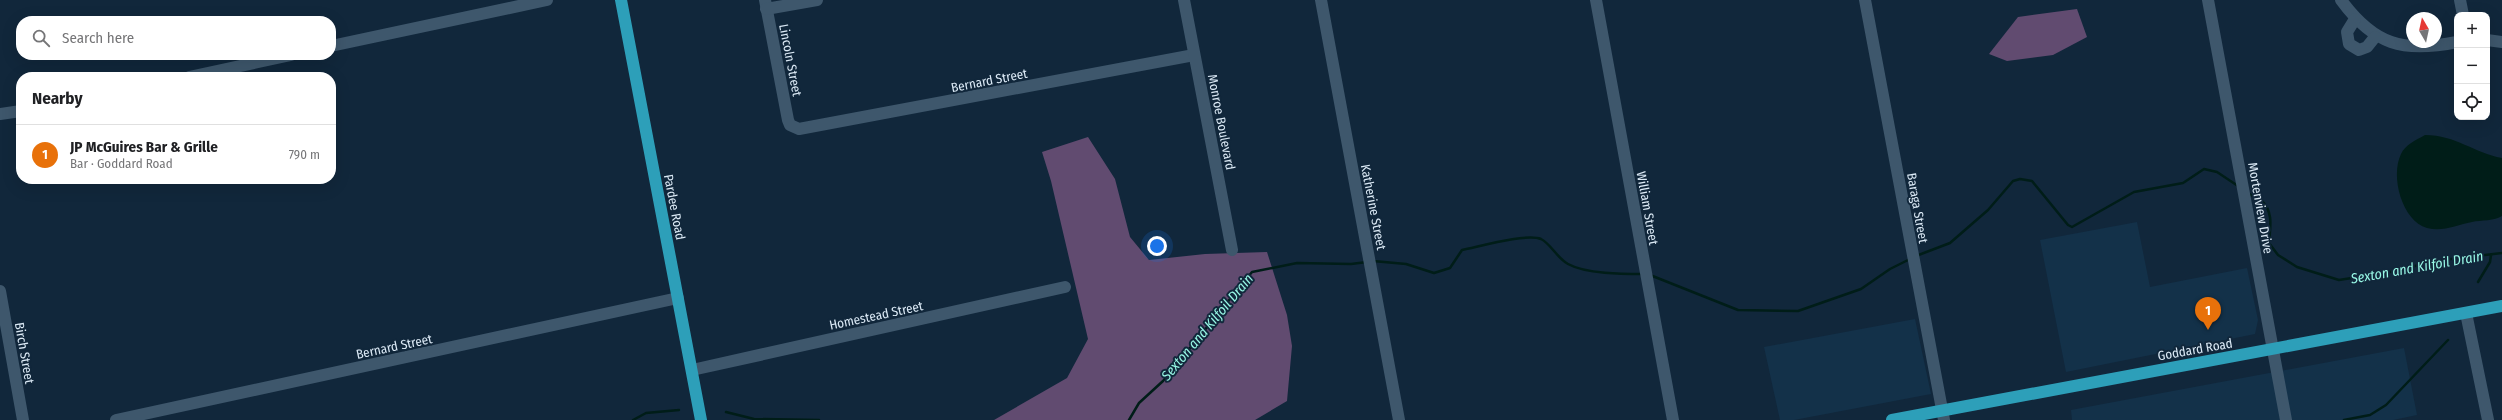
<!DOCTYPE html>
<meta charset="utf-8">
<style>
body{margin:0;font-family:"Fira Sans Condensed",sans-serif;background:#f2f2f2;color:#202124}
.controls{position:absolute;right:12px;top:12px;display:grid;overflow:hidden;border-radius:8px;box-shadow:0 4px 16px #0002}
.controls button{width:36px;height:36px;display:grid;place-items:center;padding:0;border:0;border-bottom:1px solid #e0e0e0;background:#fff;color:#202124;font:20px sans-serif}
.compass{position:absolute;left:2406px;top:12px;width:36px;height:36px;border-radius:50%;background:#fff;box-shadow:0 4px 16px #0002;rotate:351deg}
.you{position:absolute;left:1157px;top:246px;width:14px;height:14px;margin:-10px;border:3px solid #fff;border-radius:50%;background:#1a73e8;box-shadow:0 0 0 6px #1a73e833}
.badge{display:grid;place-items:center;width:26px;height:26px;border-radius:50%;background:#7e5b4a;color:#fff;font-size:13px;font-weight:700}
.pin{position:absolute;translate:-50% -33px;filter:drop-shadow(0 1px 2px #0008)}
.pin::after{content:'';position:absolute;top:21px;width:14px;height:12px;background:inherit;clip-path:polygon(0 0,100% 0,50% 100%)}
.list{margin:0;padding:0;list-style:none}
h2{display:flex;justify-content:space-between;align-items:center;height:52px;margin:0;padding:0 16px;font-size:17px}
h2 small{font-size:13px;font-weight:400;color:#757577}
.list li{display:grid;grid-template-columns:26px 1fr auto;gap:12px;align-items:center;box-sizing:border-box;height:60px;padding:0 16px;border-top:1px solid #e0e0e0}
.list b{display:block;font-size:15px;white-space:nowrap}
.list p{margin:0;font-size:13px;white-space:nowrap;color:#757577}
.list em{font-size:13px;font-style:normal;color:#757577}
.icon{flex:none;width:22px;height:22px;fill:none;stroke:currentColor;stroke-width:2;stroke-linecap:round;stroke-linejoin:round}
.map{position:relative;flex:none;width:2502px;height:420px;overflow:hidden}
.search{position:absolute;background:#fff;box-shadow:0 4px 16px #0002;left:16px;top:16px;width:320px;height:44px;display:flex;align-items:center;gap:10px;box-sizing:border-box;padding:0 14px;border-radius:16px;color:#757577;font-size:15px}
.panel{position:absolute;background:#fff;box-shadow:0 4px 16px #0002;left:16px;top:72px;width:320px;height:112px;border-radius:16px}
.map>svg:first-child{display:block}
</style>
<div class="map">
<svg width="2502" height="420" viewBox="0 0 2502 420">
<rect width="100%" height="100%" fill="#11273b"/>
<g fill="#133149">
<path d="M2137 222 2150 287 2247 268 2258 320 2255 334 2066 372 2040 240Z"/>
<path d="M1915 319 1931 394 1794 420H1780L1764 347Z"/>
<path d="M2404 348 2417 415 2393 420H2072L2071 410Z"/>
</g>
<g fill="#614b70">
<path d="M2077 9 2087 37 2053 55 2007 61 1989 54 2018 17Z"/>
<path d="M1088 137 1115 179 1130 237 1149 260 1205 254 1267 252 1287 315 1292 346 1287 401 1255 420H994L1067 378 1088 339 1051 181 1042 152Z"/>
</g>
<path fill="#001d18" d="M2425 135C2456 135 2474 153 2502 158V216C2495 221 2481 220 2472 222 2457 225 2443 232 2427 228 2402 221 2390 176 2401 154 2405 145 2416 140 2425 135Z"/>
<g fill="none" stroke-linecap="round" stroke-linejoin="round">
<g stroke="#001d18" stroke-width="2.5">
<path d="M2249 194C2253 197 2258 196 2262 201 2274 213 2270 228 2269 243L2278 255 2297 267 2339 280 2396 271 2434 261 2502 253"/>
<path d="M1916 256 1950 243 1988 210 2013 181 2020 179 2032 181 2068 225 2072 227 2134 192 2183 183 2204 169 2217 172 2238 186"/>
<path d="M1373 261 1406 264 1434 273 1450 268 1462 250C1478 247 1526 233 1541 239 1551 244 1557 258 1568 264 1586 274 1623 274 1643 274"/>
<path d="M1650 275 1738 310 1798 311 1861 289 1890 269 1910 259"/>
<path d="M2478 282 2490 262 2491 255"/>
<path d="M726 412 754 419 819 420"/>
<path d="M633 420 646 413 679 410"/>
<path d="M1129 420 1139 403 1163 381 1252 272 1297 263 1351 264 1367 262"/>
<path d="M2344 420 2370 415 2386 405 2448 340"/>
</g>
<g stroke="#3e576c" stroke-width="12">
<path d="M765 0 788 120 790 125 799 129 1194 55"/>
<path d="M1184 0 1232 250"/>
<path d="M1321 0 1399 420"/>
<path d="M1596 0 1673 420"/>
<path d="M1865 0 1944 420"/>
<path d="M2208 0 2286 420"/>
<path d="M2341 0C2374 45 2403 53 2457 42"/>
<path d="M2460 0 2463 15"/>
<path d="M766 9 817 0"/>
<path d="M2355 19 2347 32 2349 44 2359 50 2367 47 2375 37"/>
<path d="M2487 40 2502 42"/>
<path d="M331 46 547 0"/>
<path d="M189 77 291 55"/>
<path d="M0 114 21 111"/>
<path d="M0 291 23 420"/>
<path d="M2466 313 2488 420"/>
<path d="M692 370 1065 287"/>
<path d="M116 420 678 298"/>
</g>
<g stroke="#2d9fb9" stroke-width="12">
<path d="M621 0 701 420"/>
<path d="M1892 420 2502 306"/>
</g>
</g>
<g text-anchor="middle" stroke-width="4" stroke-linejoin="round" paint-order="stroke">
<g font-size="13" fill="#dceaf6" stroke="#11273b">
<text transform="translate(791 60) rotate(79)" y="5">Lincoln Street</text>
<text transform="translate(989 80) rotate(-11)" y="5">Bernard Street</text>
<text transform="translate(1222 122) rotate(79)" y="5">Monroe Boulevard</text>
<text transform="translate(675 207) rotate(79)" y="5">Pardee Road</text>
<text transform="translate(1374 207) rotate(79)" y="5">Katherine Street</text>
<text transform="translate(1648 208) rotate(80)" y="5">William Street</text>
<text transform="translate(1918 208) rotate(80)" y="5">Baraga Street</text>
<text transform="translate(2261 208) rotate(80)" y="5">Mortenview Drive</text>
<text transform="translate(876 315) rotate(-12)" y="5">Homestead Street</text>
<text transform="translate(394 346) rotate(-12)" y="5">Bernard Street</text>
<text transform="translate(2195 349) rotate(-10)" y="5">Goddard Road</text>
<text transform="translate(25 353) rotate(80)" y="5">Birch Street</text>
</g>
<g font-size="14" font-style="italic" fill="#98f8e6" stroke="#11273b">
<text transform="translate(2417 267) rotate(-10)" y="5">Sexton and Kilfoil Drain</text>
<text transform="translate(1207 327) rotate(-50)" y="5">Sexton and Kilfoil Drain</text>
</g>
</g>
</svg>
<div class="controls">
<button>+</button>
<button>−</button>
<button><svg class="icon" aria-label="locate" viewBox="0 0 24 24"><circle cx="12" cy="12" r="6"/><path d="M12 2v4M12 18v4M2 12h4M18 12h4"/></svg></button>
</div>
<svg class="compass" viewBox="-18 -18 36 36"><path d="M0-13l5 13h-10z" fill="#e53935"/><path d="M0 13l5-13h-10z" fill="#757577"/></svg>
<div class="you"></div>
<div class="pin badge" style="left:2208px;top:330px;background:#e8710a">1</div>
<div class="search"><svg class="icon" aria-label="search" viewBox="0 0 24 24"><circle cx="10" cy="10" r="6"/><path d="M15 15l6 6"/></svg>Search here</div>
<section class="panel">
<h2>Nearby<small></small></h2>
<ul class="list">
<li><span class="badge" style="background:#e8710a">1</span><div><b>JP McGuires Bar &amp; Grille</b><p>Bar · Goddard Road</p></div><em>790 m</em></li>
</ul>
</section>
</div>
